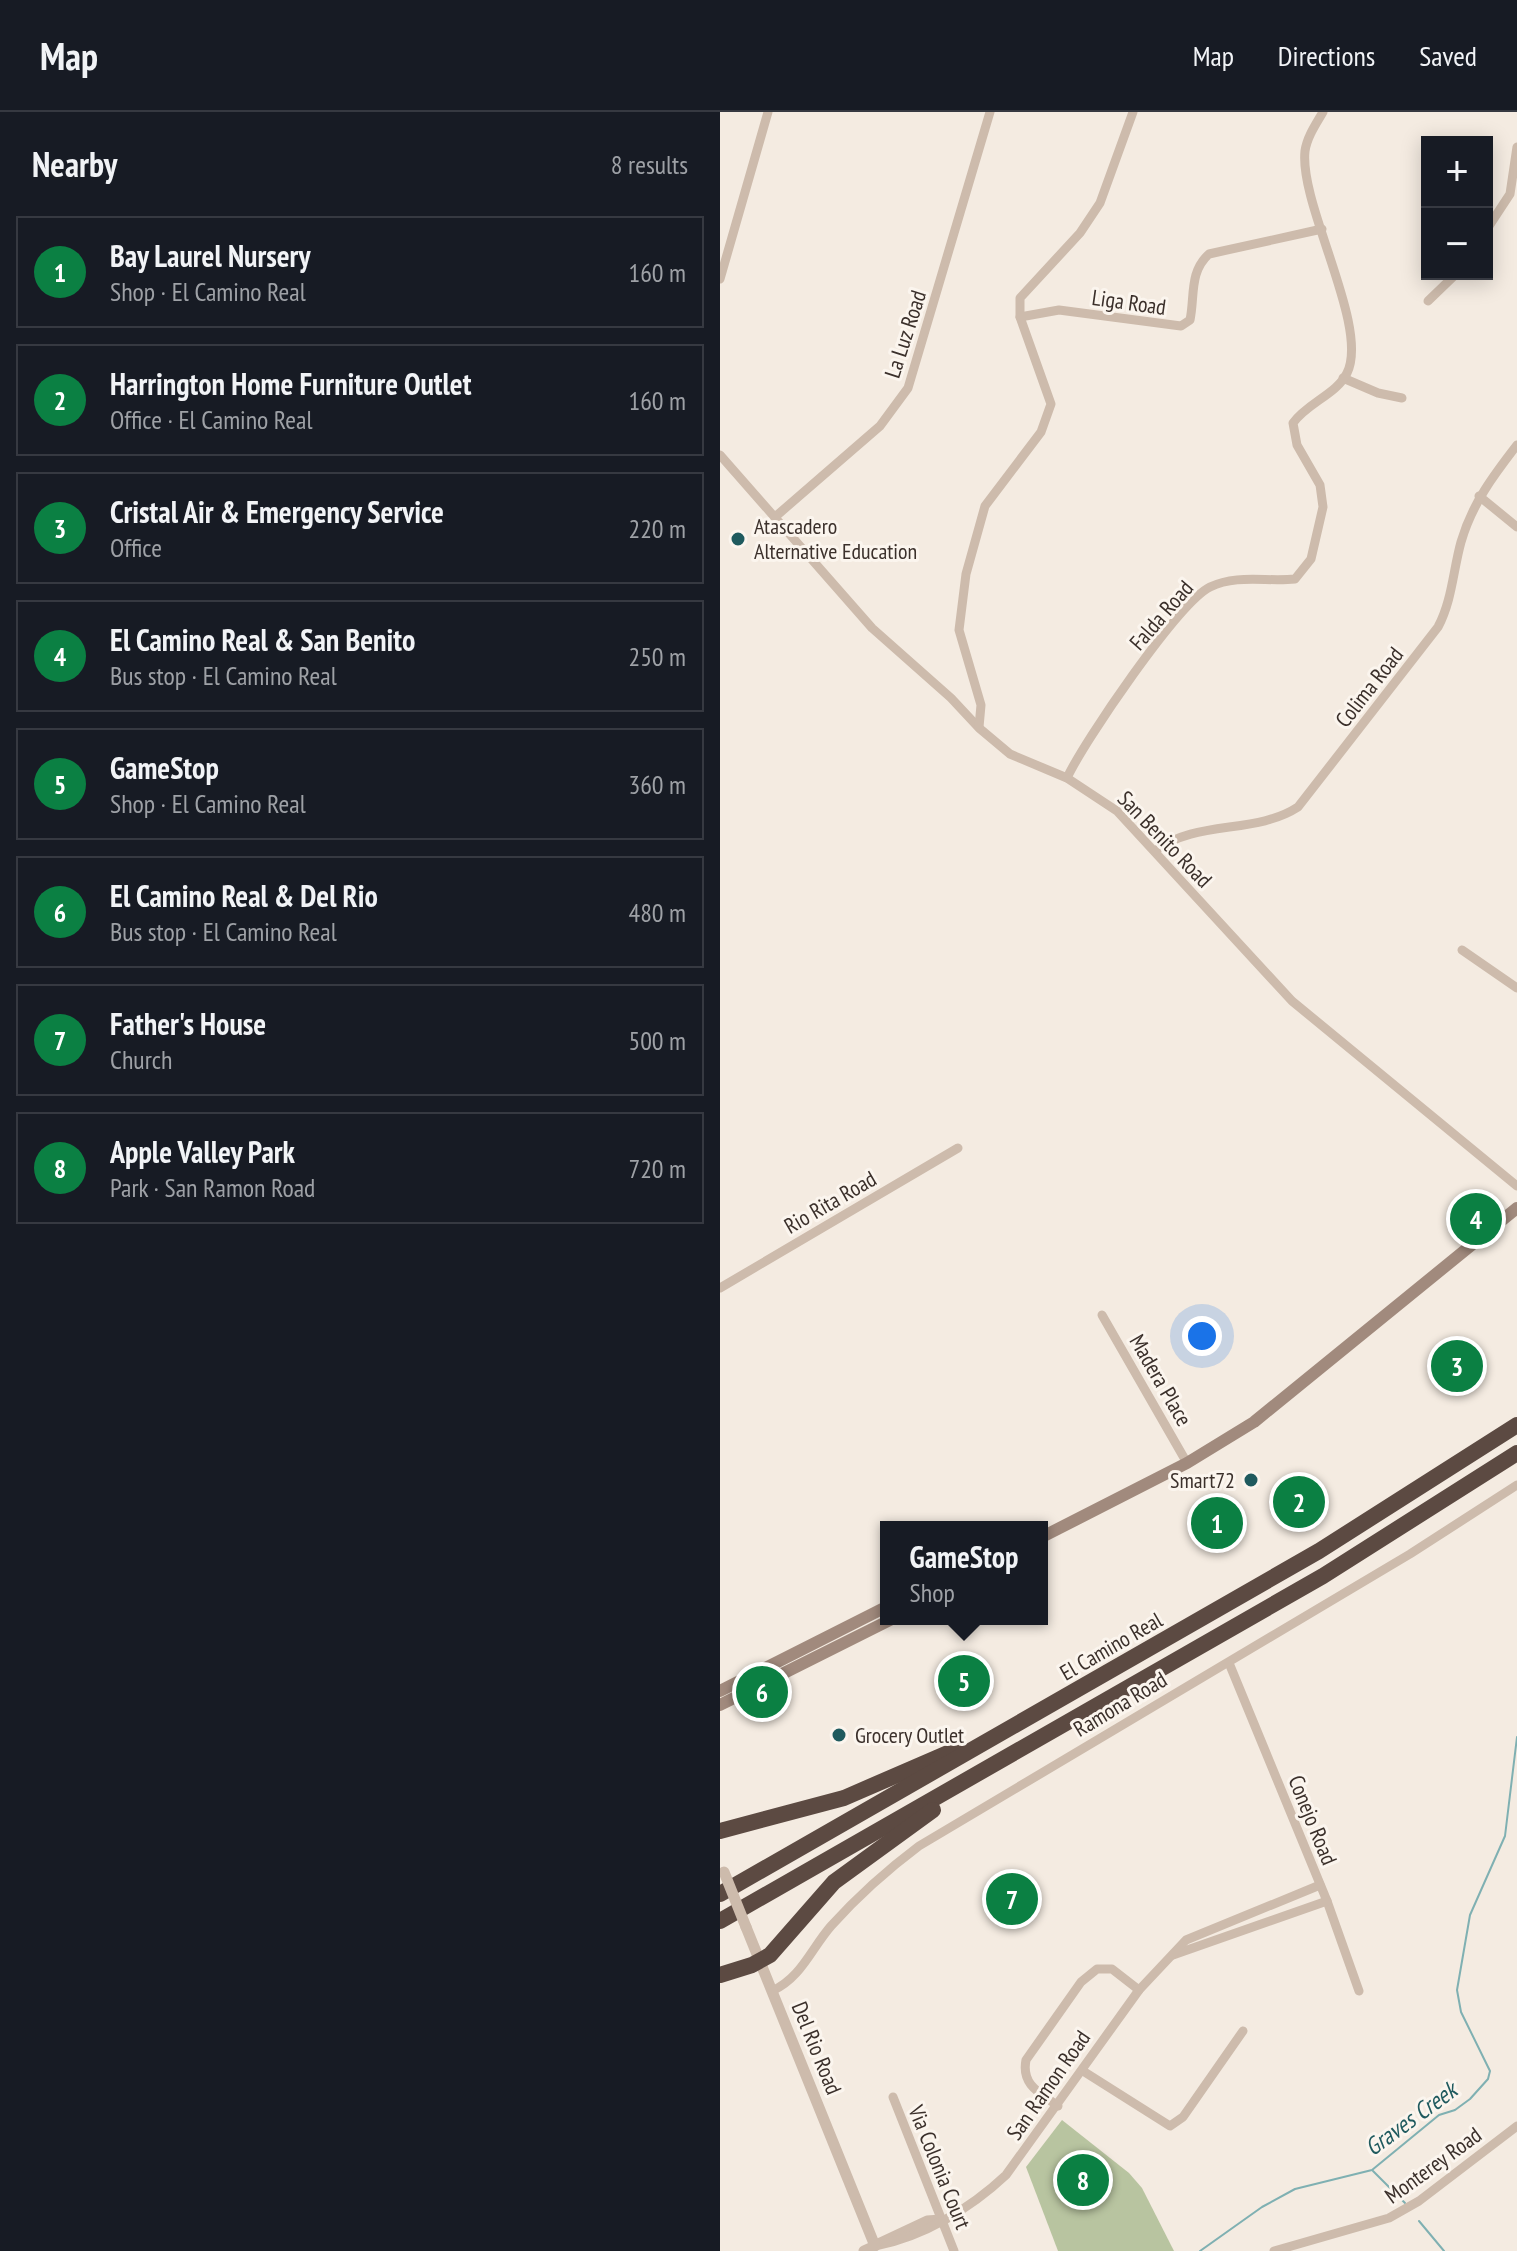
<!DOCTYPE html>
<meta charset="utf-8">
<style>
body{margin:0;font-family:"PT Sans Narrow",sans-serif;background:#20242c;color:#f1f3f6}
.controls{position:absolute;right:24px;top:24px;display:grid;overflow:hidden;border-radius:0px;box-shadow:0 4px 20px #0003}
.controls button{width:72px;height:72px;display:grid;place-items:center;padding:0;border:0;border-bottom:2px solid #363941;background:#171b24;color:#f1f3f6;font:40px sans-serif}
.you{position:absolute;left:482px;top:1224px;width:28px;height:28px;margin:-20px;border:6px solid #fff;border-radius:50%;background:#1a73e8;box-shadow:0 0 0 12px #1a73e833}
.badge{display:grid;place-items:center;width:52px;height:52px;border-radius:50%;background:#0b8043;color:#fff;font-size:26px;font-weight:700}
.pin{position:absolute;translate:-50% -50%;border:4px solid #fff;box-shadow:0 2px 8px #0006}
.popup{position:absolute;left:160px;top:1409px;width:168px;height:104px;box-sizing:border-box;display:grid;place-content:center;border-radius:0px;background:#171b24;filter:drop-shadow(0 2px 6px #0005);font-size:26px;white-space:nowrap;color:#9ea1a6}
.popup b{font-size:30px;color:#f1f3f6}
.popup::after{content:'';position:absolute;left:50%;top:100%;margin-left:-16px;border:16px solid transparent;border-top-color:#171b24}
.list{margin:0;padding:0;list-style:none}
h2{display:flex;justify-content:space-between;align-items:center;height:104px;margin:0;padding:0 32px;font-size:34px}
h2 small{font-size:26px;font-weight:400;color:#9ea1a6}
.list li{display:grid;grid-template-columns:52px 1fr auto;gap:24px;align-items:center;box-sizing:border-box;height:112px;margin:0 16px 16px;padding:0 16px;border:2px solid #363941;border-radius:0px}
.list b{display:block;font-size:30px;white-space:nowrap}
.list p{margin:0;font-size:26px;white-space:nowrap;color:#9ea1a6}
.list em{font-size:26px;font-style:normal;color:#9ea1a6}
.map{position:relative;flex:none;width:797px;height:2139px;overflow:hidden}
header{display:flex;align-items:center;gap:48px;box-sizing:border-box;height:112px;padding:0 40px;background:#171b24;border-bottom:2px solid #363941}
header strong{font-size:38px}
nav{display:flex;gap:44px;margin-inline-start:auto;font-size:28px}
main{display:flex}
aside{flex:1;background:#171b24}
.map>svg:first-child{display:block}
</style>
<header>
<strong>Map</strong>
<nav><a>Map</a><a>Directions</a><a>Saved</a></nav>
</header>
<main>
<aside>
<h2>Nearby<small>8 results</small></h2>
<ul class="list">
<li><span class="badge">1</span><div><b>Bay Laurel Nursery</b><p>Shop · El Camino Real</p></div><em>160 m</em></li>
<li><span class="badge">2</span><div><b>Harrington Home Furniture Outlet</b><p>Office · El Camino Real</p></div><em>160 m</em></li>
<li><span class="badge">3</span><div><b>Cristal Air &amp; Emergency Service</b><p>Office</p></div><em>220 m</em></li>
<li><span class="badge">4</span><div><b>El Camino Real &amp; San Benito</b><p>Bus stop · El Camino Real</p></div><em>250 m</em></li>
<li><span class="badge">5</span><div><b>GameStop</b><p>Shop · El Camino Real</p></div><em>360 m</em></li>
<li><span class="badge">6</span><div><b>El Camino Real &amp; Del Rio</b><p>Bus stop · El Camino Real</p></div><em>480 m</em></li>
<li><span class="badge">7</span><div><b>Father's House</b><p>Church</p></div><em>500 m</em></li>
<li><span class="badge">8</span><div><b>Apple Valley Park</b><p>Park · San Ramon Road</p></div><em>720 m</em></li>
</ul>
</aside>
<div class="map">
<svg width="797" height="2139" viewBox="0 0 797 2139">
<rect width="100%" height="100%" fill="#f4ebe1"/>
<path fill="#b8c4a0" d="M342 2008 409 2061 422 2076 454 2139H338L306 2055Z"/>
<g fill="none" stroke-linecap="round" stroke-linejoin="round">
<g stroke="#7fb0b2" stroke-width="2">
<path d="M653 2059 685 2091"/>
<path d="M699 2109 724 2139"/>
<path d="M480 2139 542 2095 575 2077 652 2058 719 2003 735 1998 750 1987 768 1967 770 1959 741 1900 737 1878 750 1803 785 1724 797 1625"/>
</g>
<g stroke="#cdbbac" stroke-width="9">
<path d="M767 117 790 82 797 35"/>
<path d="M0 167 48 0"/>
<path d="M708 189 736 162"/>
<path d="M300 205 339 198 461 214 470 208C475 184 469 160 489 142L602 117"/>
<path d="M623 266 658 281 682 286"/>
<path d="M0 343 152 516 231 586 259 616 290 642 347 666 397 699 572 889 797 1074"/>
<path d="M759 384 797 415"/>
<path d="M55 405 160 314 188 276 270 0"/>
<path d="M259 615 261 593 239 518 246 462 265 394 321 320 331 292 300 205V186L360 121 380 91 413 0"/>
<path d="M347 666C363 631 458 491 490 475 517 462 546 470 575 467L591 447 603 395 600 373 577 333 573 311C587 291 617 282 627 261 650 215 579 93 585 39 587 25 596 12 603 0"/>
<path d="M435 739C477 707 535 723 578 695L718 515C732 489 733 459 741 430 752 392 773 364 797 333"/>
<path d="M742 838 797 876"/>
<path d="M0 1176 238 1036"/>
<path d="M382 1203 467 1351"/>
<path d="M509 1551 607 1789 639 1879"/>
<path d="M453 1843 607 1789"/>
<path d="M52 1879C81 1866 91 1837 111 1814 138 1784 167 1758 199 1734L690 1442 797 1373"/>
<path d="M363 1959 450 2014 463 2005 523 1919"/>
<path d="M173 1985 234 2139"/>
<path d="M338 1994C320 1981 301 1973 306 1948L361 1870 377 1857H392L419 1878"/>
<path d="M158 2131 207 2108 221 2107"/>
<path d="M155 2134C203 2125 251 2096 286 2063L419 1878 466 1828 600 1773"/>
<path d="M554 2139 669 2106 699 2089 797 2014"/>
</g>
<path stroke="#cdbbac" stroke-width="11" d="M26 1815 155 2134 144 2139"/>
<g stroke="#a18a7d" stroke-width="12">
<path d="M322 1425 467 1351 534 1310 797 1096"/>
<path d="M0 1579 166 1495"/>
<path d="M0 1593 172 1507"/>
</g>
<g stroke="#5c4a42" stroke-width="16">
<path d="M0 1719 124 1686 237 1637"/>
<path d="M0 1782 599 1439 797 1313"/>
<path d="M0 1809 603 1464 797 1341"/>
<path d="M0 1863 32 1853 50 1843 114 1770 213 1698"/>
</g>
<path stroke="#cdbbac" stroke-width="11" d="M4 1760 26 1815"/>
</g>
<g fill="#1f5a5e" stroke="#fbf5ee" stroke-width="3">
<circle cx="18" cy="427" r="8"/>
<circle cx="531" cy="1368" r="8"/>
<circle cx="119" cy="1623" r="8"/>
</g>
<g text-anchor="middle" stroke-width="6" stroke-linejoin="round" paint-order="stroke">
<g font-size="22" fill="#3b302b" stroke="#fbf5ee">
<text transform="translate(409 190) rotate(8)" y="8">Liga Road</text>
<text transform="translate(185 222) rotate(-72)" y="8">La Luz Road</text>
<text transform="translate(441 503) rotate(-49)" y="8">Falda Road</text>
<text transform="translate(649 575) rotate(-52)" y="8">Colima Road</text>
<text transform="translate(445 727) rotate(46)" y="8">San Benito Road</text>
<text transform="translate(110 1090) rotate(-30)" y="8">Rio Rita Road</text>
<text transform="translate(441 1268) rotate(60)" y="8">Madera Place</text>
<text transform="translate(391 1534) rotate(-30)" y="8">El Camino Real</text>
<text transform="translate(400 1592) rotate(-31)" y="8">Ramona Road</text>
<text transform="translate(593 1708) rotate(68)" y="8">Conejo Road</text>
<text transform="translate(97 1936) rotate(68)" y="8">Del Rio Road</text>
<text transform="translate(328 1973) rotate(-55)" y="8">San Ramon Road</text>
<text transform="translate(713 2053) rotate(-36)" y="8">Monterey Road</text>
<text transform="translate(220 2055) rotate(68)" y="8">Via Colonia Court</text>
</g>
<g font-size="22" fill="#3b302b" stroke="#fbf5ee" text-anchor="start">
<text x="34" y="422">Atascadero<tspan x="34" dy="25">Alternative Education</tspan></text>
<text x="515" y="1376" text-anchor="end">Smart72</text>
<text x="135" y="1631">Grocery Outlet</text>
</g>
<g font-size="24" font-style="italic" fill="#1f5a5e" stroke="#fbf5ee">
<text transform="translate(691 2007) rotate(-36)" y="8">Graves Creek</text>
</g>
</g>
</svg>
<div class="controls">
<button>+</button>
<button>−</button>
</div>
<div class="you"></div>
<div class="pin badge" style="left:497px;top:1411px">1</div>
<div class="pin badge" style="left:579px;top:1390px">2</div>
<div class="pin badge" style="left:737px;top:1254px">3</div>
<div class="pin badge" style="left:756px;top:1107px">4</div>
<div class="pin badge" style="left:244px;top:1569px">5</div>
<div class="popup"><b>GameStop</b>Shop</div>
<div class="pin badge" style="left:42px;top:1580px">6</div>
<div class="pin badge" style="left:292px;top:1787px">7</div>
<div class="pin badge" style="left:363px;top:2068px">8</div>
</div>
</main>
